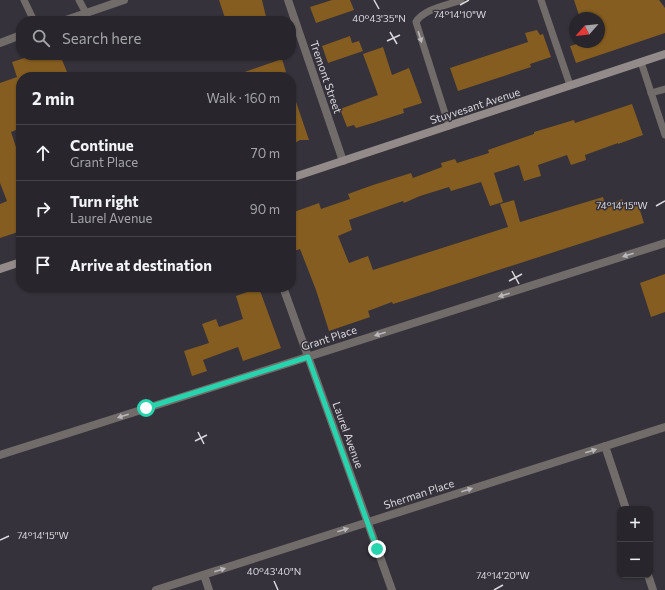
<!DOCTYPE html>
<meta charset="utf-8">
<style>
body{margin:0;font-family:Commissioner,sans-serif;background:#343238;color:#f1f3f6}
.controls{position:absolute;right:12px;bottom:12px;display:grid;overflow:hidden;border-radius:8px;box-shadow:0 1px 3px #0004}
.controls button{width:36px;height:36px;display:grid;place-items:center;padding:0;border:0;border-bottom:1px solid #444348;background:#28262c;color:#f1f3f6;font:20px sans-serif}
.compass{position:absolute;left:569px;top:12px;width:36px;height:36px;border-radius:50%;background:#28262c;box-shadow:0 1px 3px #0004;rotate:243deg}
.stop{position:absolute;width:12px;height:12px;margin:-9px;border:3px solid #26d5ae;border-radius:50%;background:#fff}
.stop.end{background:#26d5ae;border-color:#fff;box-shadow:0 1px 4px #0008}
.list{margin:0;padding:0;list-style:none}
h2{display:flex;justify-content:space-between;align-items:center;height:52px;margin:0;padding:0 16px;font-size:17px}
h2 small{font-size:13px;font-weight:400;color:#a5a5a9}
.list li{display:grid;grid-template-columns:26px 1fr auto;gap:12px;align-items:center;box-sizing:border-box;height:56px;padding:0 16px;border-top:1px solid #444348}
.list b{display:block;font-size:15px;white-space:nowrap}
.list p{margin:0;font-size:13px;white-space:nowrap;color:#a5a5a9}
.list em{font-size:13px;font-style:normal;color:#a5a5a9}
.icon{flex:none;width:22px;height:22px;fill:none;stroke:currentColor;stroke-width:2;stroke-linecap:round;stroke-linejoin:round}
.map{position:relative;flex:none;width:665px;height:590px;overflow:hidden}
.search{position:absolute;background:#28262c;box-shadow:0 1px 3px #0004;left:16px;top:16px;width:280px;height:44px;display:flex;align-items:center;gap:10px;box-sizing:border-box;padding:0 14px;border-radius:16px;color:#a5a5a9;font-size:15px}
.panel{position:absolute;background:#28262c;box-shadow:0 1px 3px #0004;left:16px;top:72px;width:280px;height:220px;border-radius:16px}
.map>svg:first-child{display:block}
</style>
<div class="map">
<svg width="665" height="590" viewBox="0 0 665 590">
<rect width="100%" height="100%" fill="#35323b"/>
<g fill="#855d21">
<path d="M219 0H262L266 17 255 21H226Z"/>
<path d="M332 0H350L354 10 316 23 310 7Z"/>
<path d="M574 0H659L665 8V33L576 63 570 46 584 42H599V18H580Z"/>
<path d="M537 30 540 35 543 34 551 57 530 64 531 67 458 91 450 68 528 42 525 33Z"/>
<path d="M350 36 352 43 359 41 363 51 328 63 322 46Z"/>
<path d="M383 47 392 75 409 68 422 103 403 109 404 113 373 123 356 128 354 125 347 127 340 109 378 95 363 54Z"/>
<path d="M34 55H60L67 72 53 77H21V128L11 132 21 162V231L0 238V204L7 201 0 183V83L17 77 12 62Z"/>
<path d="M282 59 286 72 271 77H237L236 75Z"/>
<path d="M291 93H293L309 140H300L291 145Z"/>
<path d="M632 104 643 135 618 144V143L585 155 586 160 571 165 567 155 538 165 541 176 524 181 519 165 494 173 503 202 490 206 481 182 451 191 449 187 420 196 404 203 403 201 349 220 352 230 338 236 349 263 368 256 373 270 508 227 500 204 514 200 520 222 603 197 606 207 622 199 624 205 637 201 644 223 406 300 393 304 392 302 368 311 370 317 329 331 316 290 300 249 294 251 291 242V213L319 203 321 209 350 199 348 194 373 185 411 173 413 178 442 167 441 163 455 159 457 163 489 153 488 150 534 134V132L574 120 575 123Z"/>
<path d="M665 274V312L651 317 640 283Z"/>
<path d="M259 288 281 348 243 361 238 347 203 360 207 371 192 376 184 351 209 343 202 324 216 319 219 327 243 319 236 296Z"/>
</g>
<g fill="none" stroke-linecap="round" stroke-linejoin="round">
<g stroke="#716c6a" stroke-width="7">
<path d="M24 0 34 21"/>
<path d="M79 0 86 13"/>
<path d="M541 0 570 85"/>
<path d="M641 62 665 135"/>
<path d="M651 93 665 89"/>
<path d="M449 126 416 22C423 9 449 5 461 0"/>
</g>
<g stroke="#716c6a" stroke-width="8">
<path d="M288 0 343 161"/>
<path d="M63 21 124 0"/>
<path d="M0 43 21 35"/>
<path d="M283 287 392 590"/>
<path d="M605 446 626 509"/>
<path d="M0 455 665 243"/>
<path d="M204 575 209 590"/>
<path d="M648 575 653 590"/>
<path d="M156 590 665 427"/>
</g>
<g stroke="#938b89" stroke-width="8">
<path d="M291 178 665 54"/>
<path d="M0 269 21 262"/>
</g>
</g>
<defs><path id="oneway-solid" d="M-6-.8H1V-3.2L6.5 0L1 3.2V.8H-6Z"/></defs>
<g fill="#bab8bb">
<use href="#oneway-solid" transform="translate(420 37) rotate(72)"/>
<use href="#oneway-solid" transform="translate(628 255) rotate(162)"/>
<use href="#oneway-solid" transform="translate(504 295) rotate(162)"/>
<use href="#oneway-solid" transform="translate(380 334) rotate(162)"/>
<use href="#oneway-solid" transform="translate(123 416) rotate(162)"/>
<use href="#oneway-solid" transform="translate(591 451) rotate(-18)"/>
<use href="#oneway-solid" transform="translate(467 490) rotate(-18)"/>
<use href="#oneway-solid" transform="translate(343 530) rotate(-18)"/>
<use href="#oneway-solid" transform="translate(220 570) rotate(-18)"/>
</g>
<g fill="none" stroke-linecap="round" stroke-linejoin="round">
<path stroke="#26d5ae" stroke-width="5" d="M146 408 308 357 377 549"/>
</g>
<path fill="none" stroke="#dad8de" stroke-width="1.5" d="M374 0 379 9M460 5 469 0M390 32 397 44M387 41 400 35M656 206 665 201M512 271 519 284M509 281 522 274M198 432 204 444M195 441 207 435M0 540 9 536M274 581 278 590M494 590 503 585"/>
<g text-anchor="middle" stroke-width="3" stroke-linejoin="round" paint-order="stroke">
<g font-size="11" fill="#dad8de" stroke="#35323b">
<text transform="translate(326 77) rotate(71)" y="4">Tremont Street</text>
<text transform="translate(475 106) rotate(-18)" y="4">Stuyvesant Avenue</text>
<text transform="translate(329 338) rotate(-18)" y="4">Grant Place</text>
<text transform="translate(348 435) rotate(70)" y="4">Laurel Avenue</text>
<text transform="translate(419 494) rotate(-18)" y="4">Sherman Place</text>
</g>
</g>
<g font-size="10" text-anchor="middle" fill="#dad8de" stroke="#35323b" stroke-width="3" stroke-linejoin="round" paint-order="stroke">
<text x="460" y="18">74°14'10"W</text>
<text x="379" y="22">40°43'35"N</text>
<text x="622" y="209">74°14'15"W</text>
<text x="43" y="539">74°14'15"W</text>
<text x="274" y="575">40°43'40"N</text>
<text x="503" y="579">74°14'20"W</text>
</g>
</svg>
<div class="controls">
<button>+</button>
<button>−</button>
</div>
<svg class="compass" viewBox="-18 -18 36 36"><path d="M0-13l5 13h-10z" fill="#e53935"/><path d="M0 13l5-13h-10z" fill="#a5a5a9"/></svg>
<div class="stop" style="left:146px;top:408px"></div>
<div class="stop end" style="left:377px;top:549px"></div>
<div class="search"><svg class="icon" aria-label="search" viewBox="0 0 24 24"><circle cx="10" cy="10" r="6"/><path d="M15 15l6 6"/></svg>Search here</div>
<section class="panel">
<h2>2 min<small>Walk · 160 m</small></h2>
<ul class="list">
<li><svg class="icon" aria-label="ahead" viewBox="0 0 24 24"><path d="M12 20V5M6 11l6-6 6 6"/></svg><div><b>Continue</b><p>Grant Place</p></div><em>70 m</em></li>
<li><svg class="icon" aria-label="right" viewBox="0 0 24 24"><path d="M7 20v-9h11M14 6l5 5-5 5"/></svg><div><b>Turn right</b><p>Laurel Avenue</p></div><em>90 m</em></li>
<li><svg class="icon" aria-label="arrive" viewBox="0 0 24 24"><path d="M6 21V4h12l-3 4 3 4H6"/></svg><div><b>Arrive at destination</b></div></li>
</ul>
</section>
</div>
